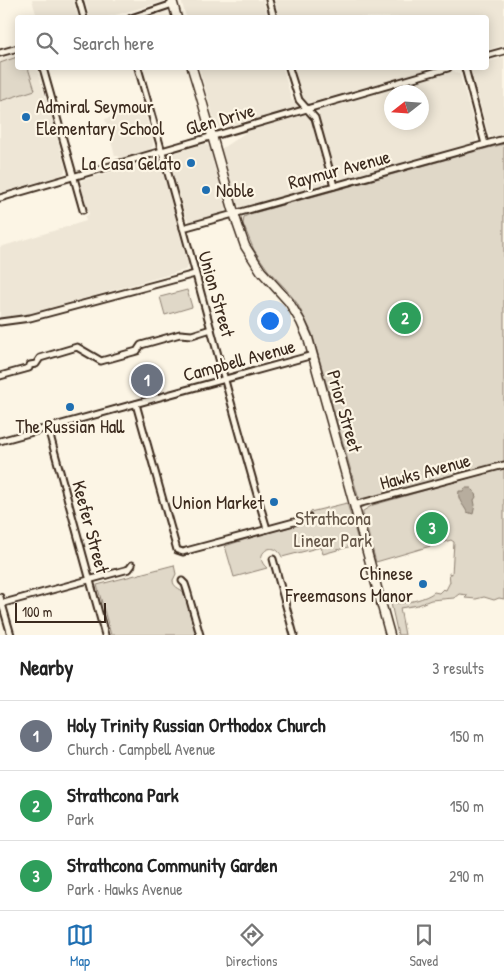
<!DOCTYPE html>
<meta charset="utf-8">
<style>
body{margin:0;font-family:"Patrick Hand",sans-serif;background:#f6f6f6;color:#222}
.compass{position:absolute;left:384px;top:85px;width:45px;height:45px;border-radius:50%;background:#fff;box-shadow:0 2px 12px #0003;rotate:253deg}
.scale{position:absolute;left:15px;bottom:12px;width:91px;box-sizing:border-box;padding-left:5px;border:2px solid #3b2a1e;border-top:0;font-size:14px;line-height:18px;white-space:nowrap;color:#3b2a1e;-webkit-text-stroke:4px #fcf5e5;paint-order:stroke}
.you{position:absolute;left:269px;top:320px;width:18px;height:18px;margin:-12px;border:4px solid #fff;border-radius:50%;background:#1a73e8;box-shadow:0 0 0 8px #1a73e833}
.badge{display:grid;place-items:center;width:32px;height:32px;border-radius:50%;background:#1f6fb2;color:#fff;font-size:16px;font-weight:700}
.pin{position:absolute;translate:-50% -50%;border:2px solid #fff;box-shadow:0 1px 5px #0006}
.list{margin:0;padding:0;list-style:none}
h2{display:flex;justify-content:space-between;align-items:center;height:65px;margin:0;padding:0 20px;font-size:21px}
h2 small{font-size:16px;font-weight:400;color:#767676}
.list li{display:grid;grid-template-columns:32px 1fr auto;gap:15px;align-items:center;box-sizing:border-box;height:70px;padding:0 20px;border-top:1px solid #e0e0e0}
.list b{display:block;font-size:19px;white-space:nowrap}
.list p{margin:0;font-size:16px;white-space:nowrap;color:#767676}
.list em{font-size:16px;font-style:normal;color:#767676}
.icon{flex:none;width:28px;height:28px;fill:none;stroke:currentColor;stroke-width:2;stroke-linecap:round;stroke-linejoin:round}
.map{position:relative;flex:none;width:504px;height:635px;overflow:hidden}
.search{position:absolute;background:#fff;box-shadow:0 2px 12px #0003;left:15px;right:15px;top:15px;height:55px;display:flex;align-items:center;gap:12px;box-sizing:border-box;padding:0 18px;border-radius:5px;color:#767676;font-size:19px}
.sheet{height:275px;background:#fff}
nav{display:flex;justify-content:space-around;align-items:center;box-sizing:border-box;height:70px;border-top:1px solid #e0e0e0;background:#fff;font-size:14px;color:#767676}
nav a{display:grid;justify-items:center;gap:2px}
nav .on{color:#1f6fb2}
.map>svg:first-child{display:block}
</style>
<div class="map">
<svg width="504" height="635" viewBox="0 0 504 635">
<rect width="100%" height="100%" fill="#fcf5e5"/>
<filter id="ink" filterUnits="userSpaceOnUse"><feTurbulence type="fractalNoise" baseFrequency=".02" numOctaves="2"/><feDisplacementMap in="SourceGraphic" scale="10" xChannelSelector="R" yChannelSelector="G"/><feConvolveMatrix kernelMatrix="1 2 1 2 8 2 1 2 1" color-interpolation-filters="sRGB"/></filter>
<g filter="url(#ink)">
<g fill="#eee6d6" fill-rule="evenodd">
<path d="M32 0H73L78 17H37Z"/>
<path d="M85 0H165L162 2 108 17 90 18Z"/>
<path d="M181 0H263L267 15V18L186 17Z"/>
<path d="M275 0H504V45L487 50 486 18 469 17 468 15 460 18 279 17Z"/>
<path d="M17 54 18 68H37L66 169 64 173 61 175 0 193V59Z"/>
<path d="M504 57V135L493 137 490 136 488 133 471 71 472 68H486L487 62Z"/>
<path d="M199 68H283L292 101 303 94 297 85 293 68H433L313 102H307L280 119 305 114 312 120 326 169 325 181 321 185 242 207 240 206 237 204 223 154 213 162 226 205V208L224 212 216 216 191 223 186 218 178 190 170 198 188 265 187 268 185 270 32 313 29 315 0 319V247L86 221 85 217 89 214 80 186V182L83 180 154 159 160 164 166 184 175 179 170 160 171 156 174 153 205 144 209 146 212 155 273 114 220 128H218L216 125Z"/>
<path d="M453 71 458 73 460 75 477 135 476 141 472 144 344 179 338 177 333 169 318 117 319 111 322 109ZM392 92H422V122H392Z"/>
<path d="M143 108 153 141V146L149 150 121 158 118 156H115L105 119Z"/>
</g>
<g fill="#e0d8c8" stroke="#8e8173">
<path d="M17 57 18 68H28L35 90 0 101V63Z"/>
<path d="M504 144V463L367 500 361 499 358 496 312 333 297 303 285 288 268 270 254 250 243 224 244 217 250 214 473 152Z"/>
<path d="M187 290 192 307 165 315 160 297Z"/>
<path d="M504 468V599L499 598 494 600 484 597 476 599 465 598 468 595 459 594 454 598 431 600 418 605 400 608 405 635H398L390 599C392 601 393 603 397 603 405 604 428 598 434 592L439 593 443 589 446 590 450 582 449 573 452 574 454 542 451 540 376 562 363 514V511L373 505Z"/>
<path d="M347 503 359 544 323 554 321 547 282 557C274 538 251 555 267 568L234 577 225 546 280 528 283 529 313 520 310 512Z"/>
<path d="M174 565 176 574 173 580C173 587 179 588 184 592L196 635H111L97 585Z"/>
</g>
<path fill="#b7ad9e" stroke="#85796b" d="M465 488H471L474 491 476 497 474 500 475 505 473 514 467 512C463 504 457 500 459 491H463Z"/>
<g fill="none" stroke-linecap="round" stroke-linejoin="round">
<defs>
<g id="street">
<path d="M79 0 84 18"/>
<path d="M269 0 274 18"/>
<path d="M131 18 173 4"/>
<path d="M0 53 18 48"/>
<path d="M486 56 504 51"/>
<path d="M43 68 83 210"/>
<path d="M138 68C183 221 222 376 267 529"/>
<path d="M289 68 299 100 315 118 334 186"/>
<path d="M465 68 485 144"/>
<path d="M0 198 448 68"/>
<path d="M183 228 504 139"/>
<path d="M0 322 30 318 195 274"/>
<path d="M0 376 29 368 30 365 36 364 40 358 77 347 101 361 137 351 141 345 180 334 192 335 211 329"/>
<path d="M136 404 177 550 183 552 186 551 309 518"/>
<path d="M48 428 105 635"/>
<path d="M0 441 313 355"/>
<path d="M354 505 504 465"/>
<path d="M273 559 294 635"/>
<path d="M182 581 185 584 187 590 200 635"/>
<path d="M0 597 11 635"/>
<path d="M0 604 129 569 132 565"/>
</g>
<g id="secondary">
<path d="M172 0 177 18"/>
<path d="M192 68 200 94 237 223 245 246 261 271 289 302 301 322 308 338 390 635"/>
</g>
</defs>
<use href="#street" stroke="#3b2a1e" stroke-width="9"/>
<use href="#secondary" stroke="#3b2a1e" stroke-width="11"/>
<use href="#street" stroke="#fcf5e5" stroke-width="5"/>
<use href="#secondary" stroke="#fcf5e5" stroke-width="8"/>
<path stroke="#3b2a1e" stroke-width="2" stroke-dasharray="8 4" stroke-linecap="butt" d="M349 70 355 68"/>
</g>
</g>
<g fill="#1f6fb2" stroke="#fcf5e5" stroke-width="2">
<circle cx="26" cy="117" r="5"/>
<circle cx="191" cy="163" r="5"/>
<circle cx="206" cy="190" r="5"/>
<circle cx="70" cy="407" r="5"/>
<circle cx="274" cy="502" r="5"/>
<circle cx="423" cy="584" r="5"/>
</g>
<g text-anchor="middle" stroke-width="4.5" stroke-linejoin="round" paint-order="stroke">
<g font-size="19" fill="#3b2a1e" stroke="#fcf5e5" text-anchor="end">
<text x="36" y="113" text-anchor="start">Admiral Seymour<tspan x="36" dy="22">Elementary School</tspan></text>
<text x="181" y="170">La Casa Gelato</text>
<text x="216" y="197" text-anchor="start">Noble</text>
<text x="70" y="433" text-anchor="middle">The Russian Hall</text>
<text x="264" y="509">Union Market</text>
<text x="413" y="580">Chinese<tspan x="413" dy="22">Freemasons Manor</tspan></text>
</g>
<g font-size="19" fill="#3b2a1e" stroke="#fcf5e5">
<text transform="translate(220 119) rotate(-16)" y="7">Glen Drive</text>
<text transform="translate(339 169) rotate(-15)" y="7">Raymur Avenue</text>
<text transform="translate(217 294) rotate(74)" y="7">Union Street</text>
<text transform="translate(239 360) rotate(-15)" y="7">Campbell Avenue</text>
<text transform="translate(345 411) rotate(74)" y="7">Prior Street</text>
<text transform="translate(425 471) rotate(-15)" y="7">Hawks Avenue</text>
<text transform="translate(91 527) rotate(75)" y="7">Keefer Street</text>
</g>
<g font-size="19" fill="#645648" stroke="#fcf5e5">
<text x="333" y="525">Strathcona<tspan x="333" dy="22">Linear Park</tspan></text>
</g>
</g>
</svg>
<svg class="compass" viewBox="-18 -18 36 36"><path d="M0-13l5 13h-10z" fill="#e53935"/><path d="M0 13l5-13h-10z" fill="#767676"/></svg>
<div class="scale">100 m</div>
<div class="you"></div>
<div class="pin badge" style="left:147px;top:380px;background:#6b7280">1</div>
<div class="pin badge" style="left:405px;top:318px;background:#2e9e5b">2</div>
<div class="pin badge" style="left:432px;top:528px;background:#2e9e5b">3</div>
<div class="search"><svg class="icon" aria-label="search" viewBox="0 0 24 24"><circle cx="10" cy="10" r="6"/><path d="M15 15l6 6"/></svg>Search here</div>
</div>
<section class="sheet">
<h2>Nearby<small>3 results</small></h2>
<ul class="list">
<li><span class="badge" style="background:#6b7280">1</span><div><b>Holy Trinity Russian Orthodox Church</b><p>Church · Campbell Avenue</p></div><em>150 m</em></li>
<li><span class="badge" style="background:#2e9e5b">2</span><div><b>Strathcona Park</b><p>Park</p></div><em>150 m</em></li>
<li><span class="badge" style="background:#2e9e5b">3</span><div><b>Strathcona Community Garden</b><p>Park · Hawks Avenue</p></div><em>290 m</em></li>
</ul>
</section>
<nav>
<a class="on"><svg class="icon" aria-label="map" viewBox="0 0 24 24"><path d="M3 6l6-2 6 2 6-2v14l-6 2-6-2-6 2zM9 4v14M15 6v14"/></svg>Map</a>
<a><svg class="icon" aria-label="directions" viewBox="0 0 24 24"><path d="M12 3l9 9-9 9-9-9zM9 14v-3h6M13 9l2 2-2 2"/></svg>Directions</a>
<a><svg class="icon" aria-label="saved" viewBox="0 0 24 24"><path d="M7 4h10v16l-5-4-5 4z"/></svg>Saved</a>
</nav>
